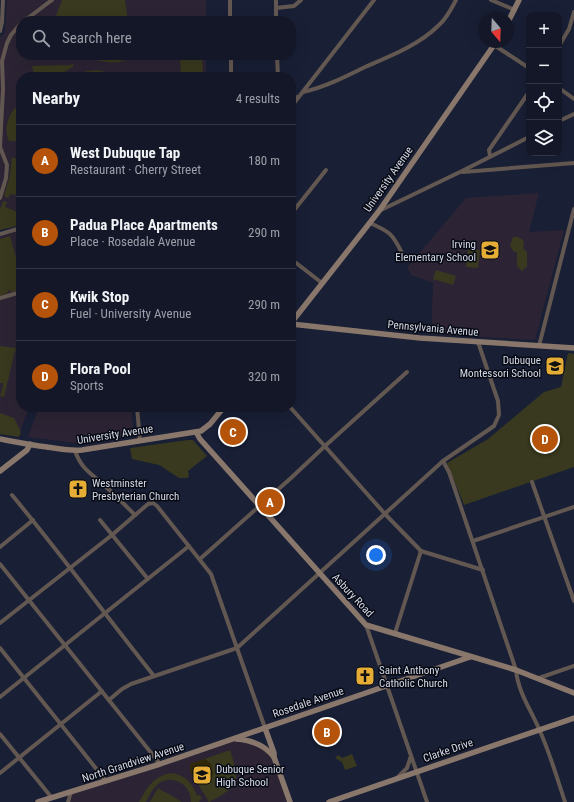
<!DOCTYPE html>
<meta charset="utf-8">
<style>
body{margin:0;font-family:"Roboto Condensed",sans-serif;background:#202434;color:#f1f3f6}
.controls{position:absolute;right:12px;top:12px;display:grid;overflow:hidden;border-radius:8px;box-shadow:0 4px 16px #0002}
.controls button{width:36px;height:36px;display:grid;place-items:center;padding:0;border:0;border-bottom:1px solid #323645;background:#131728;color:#f1f3f6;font:20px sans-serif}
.compass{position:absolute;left:478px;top:12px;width:36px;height:36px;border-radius:50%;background:#131728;box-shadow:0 4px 16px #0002;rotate:161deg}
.you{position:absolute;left:376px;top:555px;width:14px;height:14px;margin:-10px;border:3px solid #fff;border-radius:50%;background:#1a73e8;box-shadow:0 0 0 6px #1a73e833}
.badge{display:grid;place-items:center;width:26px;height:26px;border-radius:50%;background:#b45309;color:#fff;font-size:13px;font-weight:700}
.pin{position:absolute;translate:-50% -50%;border:2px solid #fff;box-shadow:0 1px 4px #0006}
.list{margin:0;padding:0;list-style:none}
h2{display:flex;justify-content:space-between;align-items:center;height:52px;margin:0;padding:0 16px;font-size:17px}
h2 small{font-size:13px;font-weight:400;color:#9d9fa8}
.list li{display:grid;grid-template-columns:26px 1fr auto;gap:12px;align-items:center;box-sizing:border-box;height:72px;padding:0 16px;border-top:1px solid #323645}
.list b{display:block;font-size:15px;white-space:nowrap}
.list p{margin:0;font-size:13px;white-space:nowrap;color:#9d9fa8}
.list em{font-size:13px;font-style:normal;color:#9d9fa8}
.icon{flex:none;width:22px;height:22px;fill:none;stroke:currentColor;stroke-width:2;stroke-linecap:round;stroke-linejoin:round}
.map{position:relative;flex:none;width:574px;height:802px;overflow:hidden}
.search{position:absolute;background:#131728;box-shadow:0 4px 16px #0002;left:16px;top:16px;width:280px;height:44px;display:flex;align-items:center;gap:10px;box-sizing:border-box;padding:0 14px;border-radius:16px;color:#9d9fa8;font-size:15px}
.panel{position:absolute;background:#131728;box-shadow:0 4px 16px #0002;left:16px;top:72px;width:280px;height:340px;border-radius:16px}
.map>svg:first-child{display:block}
</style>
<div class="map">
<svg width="574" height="802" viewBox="0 0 574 802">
<rect width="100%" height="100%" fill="#191f35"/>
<g fill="#2c2434">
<path d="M7 0H206V21H21V55H206V77H21V222L0 228V38L5 32Z"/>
<path d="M539 193 529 232 564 230 535 340 431 334 433 283 411 275 407 268 466 198Z"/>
<path d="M21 230V407H29L19 435 0 432V236Z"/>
<path d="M39 407H131L134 435 83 444 28 437Z"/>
<path d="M233 739 257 743 274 757 291 802H68L71 792Z"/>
</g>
<g fill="#38391e">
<path d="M62 0H125L128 21H54Z"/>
<path d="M77 55H130C122 70 91 58 77 55Z"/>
<path d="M202 56 203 77H181L180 57Z"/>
<path d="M73 64 74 66 56 77H35L32 66 69 65Z"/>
<path d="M97 70 106 72 113 77 95 76 76 77 87 71Z"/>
<path d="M21 103V148H17L18 141H9C3 127 9 111 21 103Z"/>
<path d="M12 157 21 161V196L10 194 8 198 4 196 10 175Z"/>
<path d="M3 201 7 202 5 207 18 212 19 209 21 210V225L0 230V210Z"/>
<path d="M10 236 21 275V290L11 292 9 290 6 294 0 296V239Z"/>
<path d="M513 237H518L523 240 524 243 523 248 527 252V266L522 271 517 266V252H514L510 246Z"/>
<path d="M468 249 480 250 478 268 466 267Z"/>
<path d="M436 270 456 276 453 285 433 279Z"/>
<path d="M0 346 16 348 15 353H13L14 355 4 397 0 396 3 386V383H0Z"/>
<path d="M568 353 574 354V467L464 505 447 463 488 439 544 392 561 387Z"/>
<path d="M0 413 14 418 21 432 19 437 0 434Z"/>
<path d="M188 440H193L207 456 188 471 189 475 188 478H179L159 465 132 459 130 448Z"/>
<path d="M230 750C232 758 236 766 236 774 238 788 219 797 209 802L190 771V764Z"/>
<path d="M352 754 357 766 345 770 342 762 335 758 338 755 342 758Z"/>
<path d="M171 773C185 775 192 782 197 796L198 795 202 797 199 802H191C192 785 172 773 158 784 153 788 149 796 146 802H139C148 787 152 777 171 773Z"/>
<path d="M158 788 182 802H150Z"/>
</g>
<path fill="#302706" d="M205 759 211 764 213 774 207 780 196 781 190 771V764Z"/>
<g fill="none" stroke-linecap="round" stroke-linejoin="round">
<g stroke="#635851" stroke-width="4">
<path d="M230 0V21"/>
<path d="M276 0V21"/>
<path d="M491 0 515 10"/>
<path d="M276 8 294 6 301 0"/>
<path d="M24 21 52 0"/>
<path d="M0 31 2 22 3 0"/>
<path d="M494 45 529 68"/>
<path d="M559 46 569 29 574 12"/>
<path d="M231 55V77"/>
<path d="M277 55 278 77"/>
<path d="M559 88 574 99"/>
<path d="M303 92C325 87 345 77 365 67 391 56 419 45 439 25 447 18 451 9 456 0"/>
<path d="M291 98 298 97"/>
<path d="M291 107 374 0"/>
<path d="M559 121 574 114"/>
<path d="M490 156 489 150 529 92"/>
<path d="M463 172 574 163"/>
<path d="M0 198 6 178 7 165 0 147 3 89 2 61 7 43 11 35 21 23"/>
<path d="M379 211 460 172 529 137"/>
<path d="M291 214 326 170"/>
<path d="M370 223C390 232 392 233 402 253"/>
<path d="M0 234 21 228"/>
<path d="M291 259 322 283"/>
<path d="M0 298 21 292"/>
<path d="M539 346 574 209"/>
<path d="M137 407 140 441"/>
<path d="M290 407 385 514 421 551 483 570"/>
<path d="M75 451C82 470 91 473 105 486 115 495 125 505 135 515"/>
<path d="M443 461 449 472 516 670C518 692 531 710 539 729 550 753 557 778 565 802"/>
<path d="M532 482 574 601"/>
<path d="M12 495C61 554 106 616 154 676"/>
<path d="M100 520 148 579"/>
<path d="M473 541 574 507"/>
<path d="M0 547 33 520"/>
<path d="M200 559 291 478 325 446 407 372"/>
<path d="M0 564 160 764"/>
<path d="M0 623 112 535 148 504 153 503 157 506 211 574 265 728"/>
<path d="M366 625 427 802"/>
<path d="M395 633 421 551"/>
<path d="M0 648 106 781"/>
<path d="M539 678 574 666"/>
<path d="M0 697 189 546"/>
<path d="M109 700 122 689 131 684 237 648 443 461 494 426 499 415 498 401 478 342"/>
<path d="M0 734 52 798"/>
<path d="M0 773 102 691"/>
<path d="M397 778 407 768 411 756"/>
<path d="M68 802 71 792"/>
</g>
<g stroke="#89776c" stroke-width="5.5">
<path d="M508 22 519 0"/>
<path d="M291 323 379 211 496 42"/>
<path d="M291 324 420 338 574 348"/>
<path d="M196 432 200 439 366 625 516 670 574 693"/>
<path d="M0 439C16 442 31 445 47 447 59 449 70 451 82 450L201 431 210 424 224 407"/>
<path d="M0 471 27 450 30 444"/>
<path d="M265 728 274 753V757"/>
<path d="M236 739C251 740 264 744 274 757L290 802"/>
<path d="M38 802 160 764 470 657"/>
<path d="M329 802 574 718"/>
</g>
</g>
<defs>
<symbol id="school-square" viewBox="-11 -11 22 22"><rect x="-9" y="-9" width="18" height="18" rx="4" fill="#e5ad36" stroke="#070a13"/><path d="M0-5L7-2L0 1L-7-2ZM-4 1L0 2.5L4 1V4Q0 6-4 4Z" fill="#111"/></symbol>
<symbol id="church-square" viewBox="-11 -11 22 22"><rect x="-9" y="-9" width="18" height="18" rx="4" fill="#e5ad36" stroke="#070a13"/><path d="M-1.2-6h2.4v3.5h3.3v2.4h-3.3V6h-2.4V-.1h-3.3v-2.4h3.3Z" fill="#111"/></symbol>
</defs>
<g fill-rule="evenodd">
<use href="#school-square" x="479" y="239" width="22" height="22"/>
<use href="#school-square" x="544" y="355" width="22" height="22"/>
<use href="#church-square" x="67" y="478" width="22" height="22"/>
<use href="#church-square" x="354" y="665" width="22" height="22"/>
<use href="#school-square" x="191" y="764" width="22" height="22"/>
</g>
<g text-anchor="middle" stroke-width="3" stroke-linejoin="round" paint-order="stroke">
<g font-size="11" fill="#d5dae8" stroke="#070a13">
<text transform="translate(388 179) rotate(-55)" y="4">University Avenue</text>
<text transform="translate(433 328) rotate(5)" y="4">Pennsylvania Avenue</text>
<text transform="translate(115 434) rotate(-9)" y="4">University Avenue</text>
<text transform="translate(353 595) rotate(47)" y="4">Asbury Road</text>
<text transform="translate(308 702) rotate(-19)" y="4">Rosedale Avenue</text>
<text transform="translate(448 750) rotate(-19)" y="4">Clarke Drive</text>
<text transform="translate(133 762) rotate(-18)" y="4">North Grandview Avenue</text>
</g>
<g font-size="11" fill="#d5dae8" stroke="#070a13" text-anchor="start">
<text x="476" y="248" text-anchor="end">Irving<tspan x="476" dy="13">Elementary School</tspan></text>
<text x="541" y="364" text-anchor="end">Dubuque<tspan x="541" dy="13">Montessori School</tspan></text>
<text x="92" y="487">Westminster<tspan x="92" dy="13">Presbyterian Church</tspan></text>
<text x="379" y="674">Saint Anthony<tspan x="379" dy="13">Catholic Church</tspan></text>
<text x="216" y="773">Dubuque Senior<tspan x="216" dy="13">High School</tspan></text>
</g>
</g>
</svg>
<div class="controls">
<button>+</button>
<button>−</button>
<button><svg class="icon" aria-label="locate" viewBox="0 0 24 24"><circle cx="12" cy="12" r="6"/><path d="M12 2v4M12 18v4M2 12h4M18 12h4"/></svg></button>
<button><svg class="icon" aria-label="layers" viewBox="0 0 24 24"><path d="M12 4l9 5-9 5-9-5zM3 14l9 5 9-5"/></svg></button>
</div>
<svg class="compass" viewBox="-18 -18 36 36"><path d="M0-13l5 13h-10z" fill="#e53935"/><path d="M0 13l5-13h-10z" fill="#9d9fa8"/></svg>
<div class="you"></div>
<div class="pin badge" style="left:270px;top:502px">A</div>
<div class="pin badge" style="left:327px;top:732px">B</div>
<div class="pin badge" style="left:233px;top:432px">C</div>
<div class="pin badge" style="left:545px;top:439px">D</div>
<div class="search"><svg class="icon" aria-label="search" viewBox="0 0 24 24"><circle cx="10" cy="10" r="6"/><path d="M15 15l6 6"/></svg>Search here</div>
<section class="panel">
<h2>Nearby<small>4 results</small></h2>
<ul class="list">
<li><span class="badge">A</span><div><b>West Dubuque Tap</b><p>Restaurant · Cherry Street</p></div><em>180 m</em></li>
<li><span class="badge">B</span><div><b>Padua Place Apartments</b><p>Place · Rosedale Avenue</p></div><em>290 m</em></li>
<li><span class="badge">C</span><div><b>Kwik Stop</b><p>Fuel · University Avenue</p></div><em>290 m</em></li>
<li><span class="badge">D</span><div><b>Flora Pool</b><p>Sports</p></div><em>320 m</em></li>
</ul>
</section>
</div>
